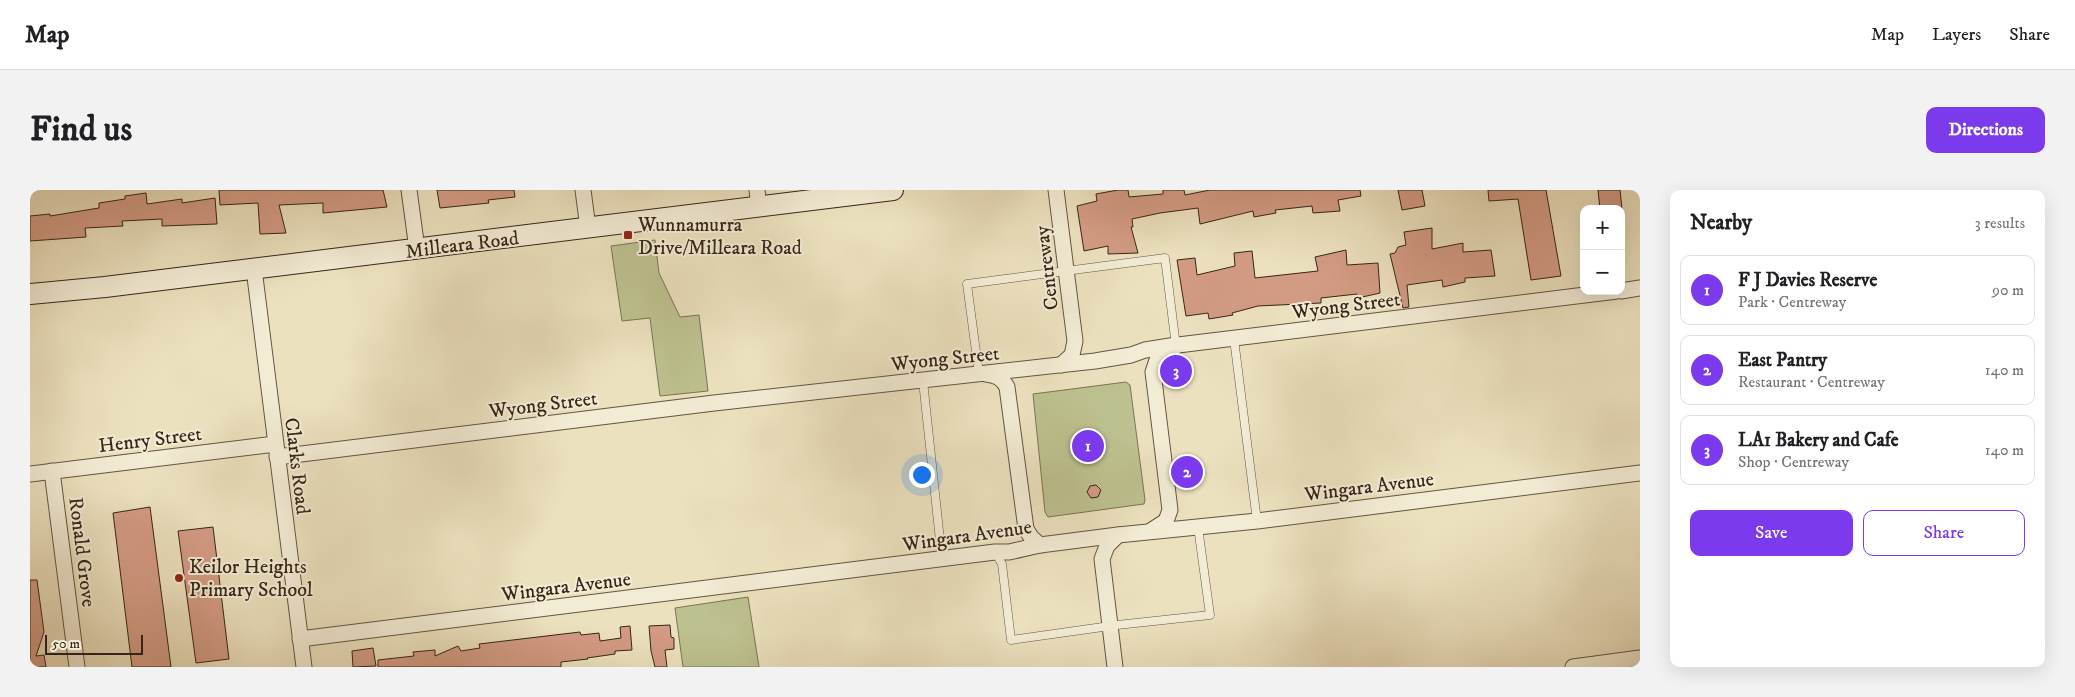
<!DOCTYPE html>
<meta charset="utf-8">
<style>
body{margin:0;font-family:"IM FELL DW Pica",serif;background:#f2f2f2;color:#202124}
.controls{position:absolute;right:15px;top:15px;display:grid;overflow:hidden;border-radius:10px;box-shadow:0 5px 20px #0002}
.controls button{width:45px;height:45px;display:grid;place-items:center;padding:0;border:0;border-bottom:1px solid #e0e0e0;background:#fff;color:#202124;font:25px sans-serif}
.scale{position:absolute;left:15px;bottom:12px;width:98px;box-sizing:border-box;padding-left:5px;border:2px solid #362518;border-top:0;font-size:14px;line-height:18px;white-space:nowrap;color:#362518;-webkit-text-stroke:4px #f3ecd5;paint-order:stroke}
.you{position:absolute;left:891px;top:284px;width:18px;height:18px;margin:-12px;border:4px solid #fff;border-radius:50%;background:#1a73e8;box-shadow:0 0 0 8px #1a73e833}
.badge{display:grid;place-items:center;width:32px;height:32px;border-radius:50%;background:#7c3aed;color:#fff;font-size:16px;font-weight:700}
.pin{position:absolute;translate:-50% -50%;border:2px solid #fff;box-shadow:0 1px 5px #0006}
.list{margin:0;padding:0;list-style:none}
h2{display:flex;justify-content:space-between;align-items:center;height:65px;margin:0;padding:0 20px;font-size:21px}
h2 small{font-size:16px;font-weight:400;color:#757577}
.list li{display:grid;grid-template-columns:32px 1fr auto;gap:15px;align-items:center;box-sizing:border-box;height:70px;margin:0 10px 10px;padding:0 10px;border:1px solid #e0e0e0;border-radius:10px}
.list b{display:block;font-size:19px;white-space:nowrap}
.list p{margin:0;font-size:16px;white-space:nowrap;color:#757577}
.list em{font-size:16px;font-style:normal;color:#757577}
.actions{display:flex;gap:10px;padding:15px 20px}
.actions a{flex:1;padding:11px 0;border:1px solid #7c3aed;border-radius:10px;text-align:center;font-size:18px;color:#7c3aed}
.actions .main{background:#7c3aed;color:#fff}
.map{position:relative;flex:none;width:1610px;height:477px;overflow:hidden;border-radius:10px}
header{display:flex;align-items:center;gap:30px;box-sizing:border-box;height:70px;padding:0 25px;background:#fff;border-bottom:1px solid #e0e0e0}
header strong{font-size:24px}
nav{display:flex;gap:28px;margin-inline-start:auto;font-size:18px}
.intro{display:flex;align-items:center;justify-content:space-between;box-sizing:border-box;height:120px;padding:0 30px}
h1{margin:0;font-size:35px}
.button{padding:12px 22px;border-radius:10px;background:#7c3aed;color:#fff;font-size:18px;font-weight:700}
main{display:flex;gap:30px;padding:0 30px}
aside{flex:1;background:#fff;border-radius:10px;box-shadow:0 5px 20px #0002}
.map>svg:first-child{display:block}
</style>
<header>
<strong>Map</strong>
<nav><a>Map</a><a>Layers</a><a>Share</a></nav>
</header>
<div class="intro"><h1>Find us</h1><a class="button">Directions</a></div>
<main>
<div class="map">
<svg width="1610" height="477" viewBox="0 0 1610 477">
<rect width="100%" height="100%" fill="#ece1bf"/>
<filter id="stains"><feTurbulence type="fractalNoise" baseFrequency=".004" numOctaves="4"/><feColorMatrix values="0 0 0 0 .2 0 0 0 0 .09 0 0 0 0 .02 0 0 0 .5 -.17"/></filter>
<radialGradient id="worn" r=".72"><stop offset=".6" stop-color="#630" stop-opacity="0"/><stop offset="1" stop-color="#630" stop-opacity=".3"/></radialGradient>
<g fill="#bdc18f" stroke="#7a7354">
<path d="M625 50 629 83 650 127 669 125 678 201 630 206 620 128 592 131 581 56Z"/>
<path d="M1096 192 1100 195 1115 310 1114 314 1018 327 1015 322 1003 204Z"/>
<path d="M718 407 729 477H653L645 418Z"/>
</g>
<g fill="#d39b84" stroke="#362518">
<path d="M189 0H353L357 17 293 23V13L249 15 256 43 230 44 228 13 190 15Z"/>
<path d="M407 0H484L485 7 458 10 459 13 410 18Z"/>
<path d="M1088 0H1098L1099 7 1133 4V0H1154L1155 5 1180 0H1330L1331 6 1308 10 1310 21 1283 23 1282 16 1245 20 1246 23 1224 27 1223 21 1170 34 1168 18 1130 23 1102 29 1103 37H1101L1108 63 1078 64V56L1054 61 1047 16 1067 11 1066 4Z"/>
<path d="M1368 0H1392L1395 16 1372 20Z"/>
<path d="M1458 0H1516L1531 86 1501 90 1488 9 1459 11Z"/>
<path d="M1568 0H1590L1592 19H1570Z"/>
<path d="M116 3 117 14 152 9V13L185 8 187 34 132 36V29L92 31 93 36 55 38 56 47 0 51V26L20 24V26L69 18V13L95 9V6Z"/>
<path d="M1402 38V59L1433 53V62L1461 60 1465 86 1435 88V92L1413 97 1412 90 1377 95 1379 117 1373 118 1360 64 1365 63 1368 57 1376 55 1374 42Z"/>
<path d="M1316 60 1317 75 1348 73 1350 103 1328 108 1327 104 1291 108V113L1228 116 1202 123 1203 125 1179 129 1178 123 1156 126 1147 70 1165 68 1167 85 1205 76 1204 63 1222 61 1225 88 1288 81 1285 67Z"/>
<path d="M1066 295 1071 300 1068 307 1061 308 1057 302 1060 296Z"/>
<path d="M120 317 141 477H102L83 323Z"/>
<path d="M183 337 199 469 166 473 148 341Z"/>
<path d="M0 390H7L14 442 6 466 14 465 16 477H0Z"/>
<path d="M640 435 641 447 644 448V459L635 460 637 477H625L621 461 619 436Z"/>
<path d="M600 436 602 460 585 461V464L557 468 558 469 531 472V477H348V470L384 466 383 462 405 460V466L428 456 431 461 450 458 449 454 550 442 551 445 569 443 570 451 591 448 590 437Z"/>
<path d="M343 458 346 476 323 477 322 461Z"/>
</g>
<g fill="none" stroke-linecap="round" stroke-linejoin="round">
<defs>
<g id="service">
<path d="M1204 149 1227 331"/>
<path d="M949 184 937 94 1135 68 1146 156"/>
<path d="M893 191 912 369"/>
<path d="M965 362 972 374 981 450 1087 435 1180 425 1168 337"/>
</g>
<g id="minor">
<path d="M379 0 387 59"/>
<path d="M553 0 558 38"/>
<path d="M727 0 729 17"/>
<path d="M1026 0 1045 151 1042 165 1031 175"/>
<path d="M224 79 274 477"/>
<path d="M1591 101 1610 98"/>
<path d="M956 184C966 185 972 188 977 197L996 339 1001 347 1010 355"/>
<path d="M247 267 684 213 1065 171 1101 165 1115 160 1140 156 1587 101"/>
<path d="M22 281 47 477"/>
<path d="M0 284 245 254"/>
<path d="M1122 340 1136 331 1140 320 1123 182 1127 170 1145 157"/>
<path d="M270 449 965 362H979L1010 355 1088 345 1227 331 1610 283"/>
<path d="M1085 477 1072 369 1077 356 1088 345"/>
<path d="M1543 477 1610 468"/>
</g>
<path id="secondary" d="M0 104 75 97 863 0"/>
</defs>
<use href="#service" stroke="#645442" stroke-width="9"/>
<use href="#minor" stroke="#645442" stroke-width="17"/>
<use href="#secondary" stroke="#362518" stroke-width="22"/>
<use href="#service" stroke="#f3ecd5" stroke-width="8"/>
<use href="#minor" stroke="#f3ecd5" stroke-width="15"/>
<use href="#secondary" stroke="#f3ecd5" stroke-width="20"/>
</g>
<g fill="#8f2418" stroke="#f3ecd5" stroke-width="2">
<rect x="593" y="40" width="10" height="10" rx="2.5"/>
<circle cx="149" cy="388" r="5"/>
</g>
<g text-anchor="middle" stroke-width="4" stroke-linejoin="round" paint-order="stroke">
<g font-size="20" fill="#362518" stroke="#f3ecd5" text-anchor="start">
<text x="608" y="41">Wunnamurra<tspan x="608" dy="23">Drive/Milleara Road</tspan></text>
<text x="159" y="383">Keilor Heights<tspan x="159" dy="23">Primary School</tspan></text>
</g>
<g font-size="20" fill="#362518" stroke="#f3ecd5">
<text transform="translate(432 54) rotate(-7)" y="7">Milleara Road</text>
<text transform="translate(1016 78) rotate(-97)" y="7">Centreway</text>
<text transform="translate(1316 115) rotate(-7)" y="7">Wyong Street</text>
<text transform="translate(915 168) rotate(-6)" y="7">Wyong Street</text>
<text transform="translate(513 214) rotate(-7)" y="7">Wyong Street</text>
<text transform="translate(120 249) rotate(-7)" y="7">Henry Street</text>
<text transform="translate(268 276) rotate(83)" y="7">Clarks Road</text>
<text transform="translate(1339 296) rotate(-7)" y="7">Wingara Avenue</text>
<text transform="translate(937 345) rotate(-8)" y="7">Wingara Avenue</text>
<text transform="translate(53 362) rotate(83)" y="7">Ronald Grove</text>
<text transform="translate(536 396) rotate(-7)" y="7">Wingara Avenue</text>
</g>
</g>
<rect width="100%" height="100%" filter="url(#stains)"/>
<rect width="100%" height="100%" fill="url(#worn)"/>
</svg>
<div class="controls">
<button>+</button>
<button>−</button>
</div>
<div class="scale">50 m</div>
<div class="you"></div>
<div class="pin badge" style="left:1058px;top:256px">1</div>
<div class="pin badge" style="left:1157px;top:282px">2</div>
<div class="pin badge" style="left:1146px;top:181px">3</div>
</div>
<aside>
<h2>Nearby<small>3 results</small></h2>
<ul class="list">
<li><span class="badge">1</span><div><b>F J Davies Reserve</b><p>Park · Centreway</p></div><em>90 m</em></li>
<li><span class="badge">2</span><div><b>East Pantry</b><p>Restaurant · Centreway</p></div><em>140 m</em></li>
<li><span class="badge">3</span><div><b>LA1 Bakery and Cafe</b><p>Shop · Centreway</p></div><em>140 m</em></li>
</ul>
<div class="actions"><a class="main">Save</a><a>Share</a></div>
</aside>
</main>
